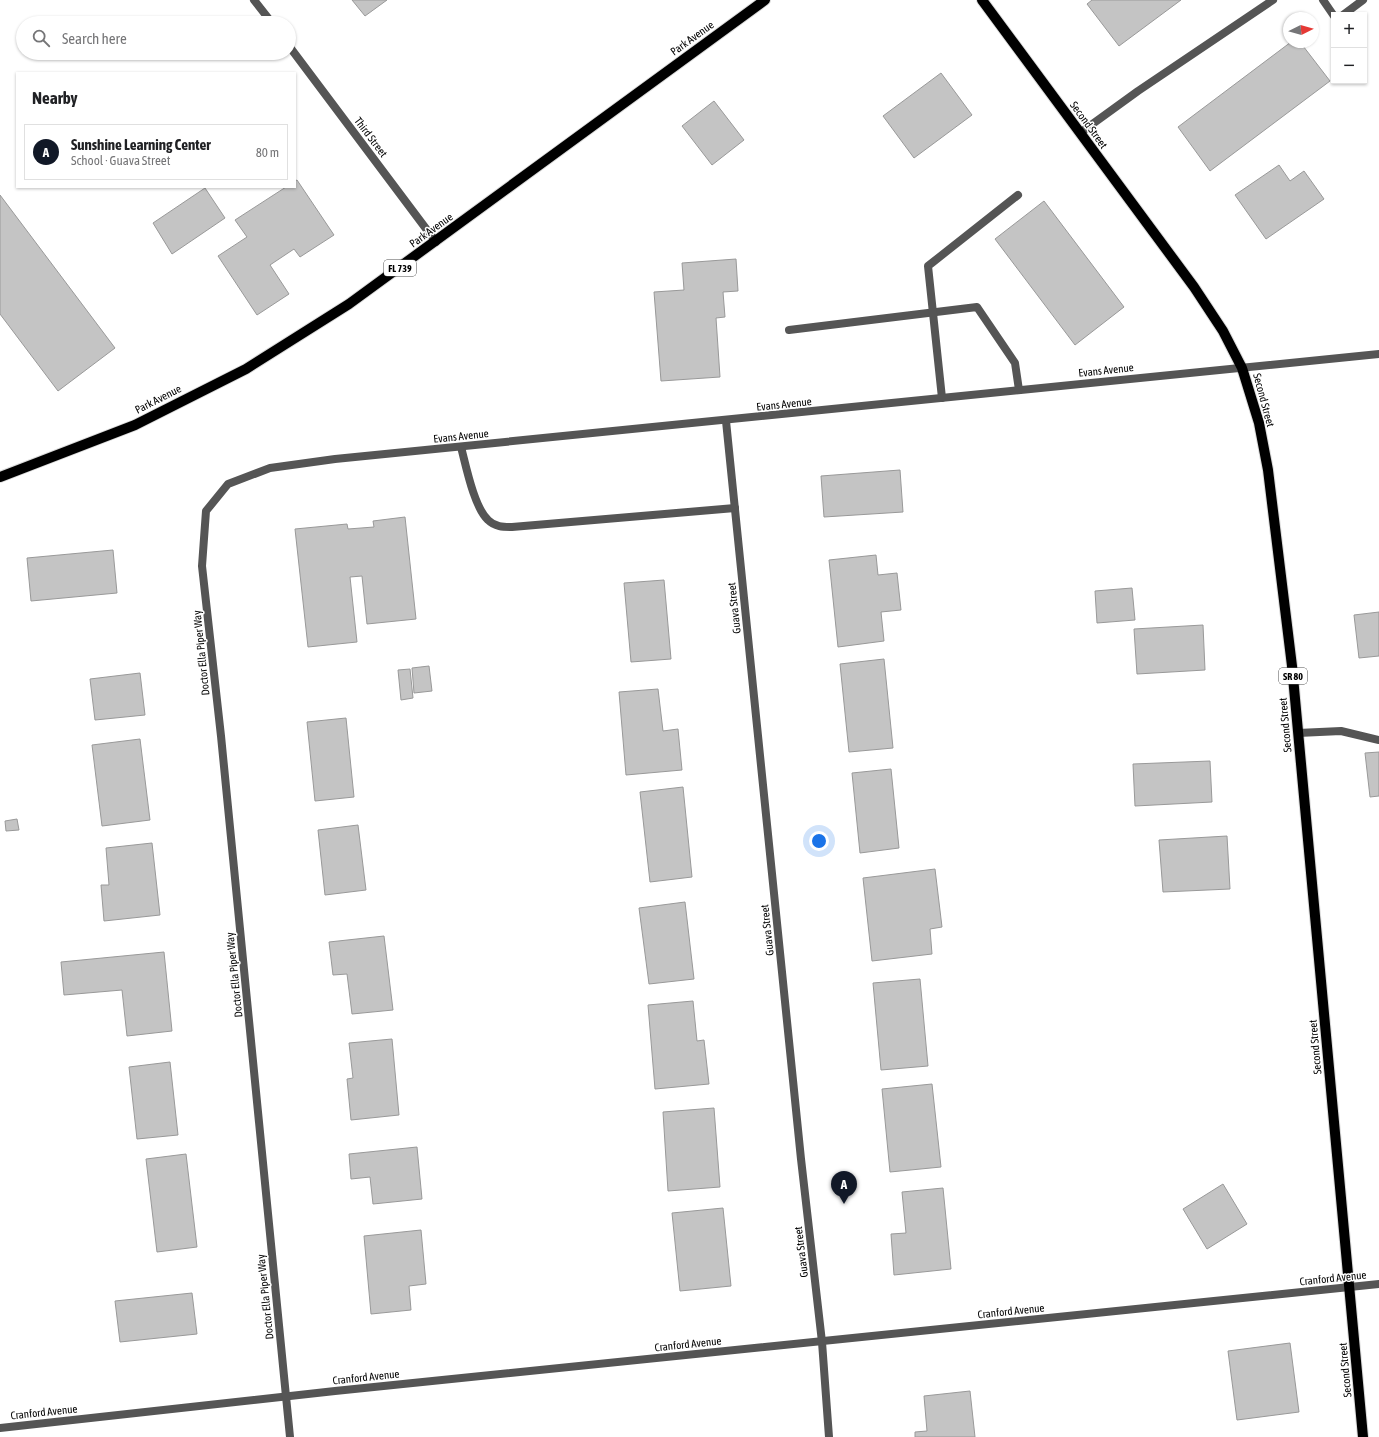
<!DOCTYPE html>
<meta charset="utf-8">
<style>
body{margin:0;font-family:"Asap Condensed",sans-serif;background:#f2f2f2;color:#202124}
.controls{position:absolute;right:12px;top:12px;display:grid;overflow:hidden;border-radius:0px;box-shadow:0 1px 3px #0004}
.controls button{width:36px;height:36px;display:grid;place-items:center;padding:0;border:0;border-bottom:1px solid #e0e0e0;background:#fff;color:#202124;font:20px sans-serif}
.compass{position:absolute;left:1283px;top:12px;width:36px;height:36px;border-radius:50%;background:#fff;box-shadow:0 1px 3px #0004;rotate:85deg}
.you{position:absolute;left:819px;top:841px;width:14px;height:14px;margin:-10px;border:3px solid #fff;border-radius:50%;background:#1a73e8;box-shadow:0 0 0 6px #1a73e833}
.badge{display:grid;place-items:center;width:26px;height:26px;border-radius:50%;background:#111827;color:#fff;font-size:13px;font-weight:700}
.pin{position:absolute;translate:-50% -33px;filter:drop-shadow(0 1px 2px #0008)}
.pin::after{content:'';position:absolute;top:21px;width:14px;height:12px;background:inherit;clip-path:polygon(0 0,100% 0,50% 100%)}
.list{margin:0;padding:0;list-style:none}
h2{display:flex;justify-content:space-between;align-items:center;height:52px;margin:0;padding:0 16px;font-size:17px}
h2 small{font-size:13px;font-weight:400;color:#757577}
.list li{display:grid;grid-template-columns:26px 1fr auto;gap:12px;align-items:center;box-sizing:border-box;height:56px;margin:0 8px 8px;padding:0 8px;border:1px solid #e0e0e0;border-radius:0px}
.list b{display:block;font-size:15px;white-space:nowrap}
.list p{margin:0;font-size:13px;white-space:nowrap;color:#757577}
.list em{font-size:13px;font-style:normal;color:#757577}
.icon{flex:none;width:22px;height:22px;fill:none;stroke:currentColor;stroke-width:2;stroke-linecap:round;stroke-linejoin:round}
.map{position:relative;flex:none;width:1379px;height:1437px;overflow:hidden}
.search{position:absolute;background:#fff;box-shadow:0 1px 3px #0004;left:16px;top:16px;width:280px;height:44px;display:flex;align-items:center;gap:10px;box-sizing:border-box;padding:0 14px;border-radius:22px;color:#757577;font-size:15px}
.panel{position:absolute;background:#fff;box-shadow:0 1px 3px #0004;left:16px;top:72px;width:280px;height:116px;border-radius:0px}
.map>svg:first-child{display:block}
</style>
<div class="map">
<svg width="1379" height="1437" viewBox="0 0 1379 1437">
<rect width="100%" height="100%" fill="#fff"/>
<g fill="#c4c4c4" stroke="#999">
<path d="M352 0H387L365 16Z"/>
<path d="M1092 0H1181L1119 46 1087 4Z"/>
<path d="M1291 42H1300L1330 81 1210 171 1178 127Z"/>
<path d="M941 73 972 115 914 158 883 116Z"/>
<path d="M714 101 744 140 712 165 682 126Z"/>
<path d="M1279 165 1290 181 1304 171 1324 199 1266 239 1235 195Z"/>
<path d="M297 180 334 235 300 257 294 249 270 265 289 294 257 315 218 256 247 237 235 220 286 187H295V181Z"/>
<path d="M205 188 225 218 172 254 153 223Z"/>
<path d="M0 195 115 348 58 391 0 314Z"/>
<path d="M1044 201 1124 307 1075 345 995 239Z"/>
<path d="M736 259 738 291 723 292 725 317 716 318 720 377 661 381 654 292 684 290 682 263Z"/>
<path d="M900 470 903 512 824 517 821 476Z"/>
<path d="M405 517 416 619 367 624 362 576 350 577 357 642 308 647 295 529 347 524 348 529 374 527 373 521Z"/>
<path d="M113 550 117 593 31 601 27 558Z"/>
<path d="M876 555 878 575 897 573 901 610 881 612 884 641 838 647 829 560Z"/>
<path d="M664 580 671 659 631 662 624 583Z"/>
<path d="M1132 588 1135 620 1097 623 1095 591Z"/>
<path d="M1379 612V656L1359 658 1354 615Z"/>
<path d="M1203 625 1205 670 1137 674 1134 629Z"/>
<path d="M884 659 893 748 849 752 840 664Z"/>
<path d="M429 666 432 691 414 693 412 668Z"/>
<path d="M410 669 413 698 401 700 398 670Z"/>
<path d="M140 673 145 715 95 720 90 679Z"/>
<path d="M658 689 663 731 678 729 682 770 626 775 619 692Z"/>
<path d="M346 718 354 797 315 801 307 722Z"/>
<path d="M140 739 150 820 102 826 92 745Z"/>
<path d="M1379 752V796L1370 797 1365 753Z"/>
<path d="M1210 761 1212 802 1135 806 1133 764Z"/>
<path d="M891 769 899 848 860 853 852 773Z"/>
<path d="M683 787 692 877 650 882 640 792Z"/>
<path d="M17 819 19 830 6 831 5 821Z"/>
<path d="M358 825 366 890 325 895 318 830Z"/>
<path d="M1227 836 1230 889 1163 892 1159 840Z"/>
<path d="M152 843 160 915 104 921 101 885H109L106 848Z"/>
<path d="M935 869 942 927 930 929 932 954 872 961 863 878Z"/>
<path d="M685 902 694 979 649 984 639 908Z"/>
<path d="M384 936 393 1010 352 1014 347 974 333 975 329 942Z"/>
<path d="M164 952 172 1031 127 1036 122 990 64 995 61 962Z"/>
<path d="M920 979 928 1066 881 1070 873 983Z"/>
<path d="M693 1001 697 1041 704 1040 709 1084 655 1089 648 1005Z"/>
<path d="M392 1039 399 1115 351 1120 347 1079 353 1078 349 1043Z"/>
<path d="M170 1062 178 1135 137 1139 129 1067Z"/>
<path d="M932 1084 941 1167 890 1172 882 1089Z"/>
<path d="M714 1108 720 1187 668 1191 663 1112Z"/>
<path d="M417 1147 422 1199 373 1204 370 1177 351 1179 349 1154Z"/>
<path d="M186 1154 197 1247 157 1252 146 1159Z"/>
<path d="M1223 1184 1247 1224 1207 1249 1183 1209Z"/>
<path d="M943 1188 951 1269 894 1275 891 1234 906 1233 902 1192Z"/>
<path d="M723 1208 731 1286 680 1291 672 1213Z"/>
<path d="M421 1230 426 1284 409 1286 411 1310 371 1314 364 1236Z"/>
<path d="M192 1293 197 1334 120 1342 115 1301Z"/>
<path d="M1290 1343 1299 1412 1237 1420 1228 1351Z"/>
<path d="M970 1391 975 1437H915V1432L927 1431 924 1396Z"/>
</g>
<g fill="none" stroke-linecap="round" stroke-linejoin="round">
<defs>
<g id="primary">
<path d="M982 0 1194 287 1223 331 1242 368 1259 423 1268 470 1292 666 1363 1437"/>
<path d="M0 477 135 425 246 369 349 304 765 0"/>
</g>
</defs>
<use href="#primary" stroke="#dbdbdb" stroke-width="12"/>
<g stroke="#555" stroke-width="8">
<path d="M1323 0 1334 16"/>
<path d="M1343 15 1363 0"/>
<path d="M1080 133 1138 91 1273 0"/>
<path d="M789 330 977 307 1015 363 1019 390"/>
<path d="M942 398 928 266 1018 195"/>
<path d="M461 447C466 466 474 507 488 520 495 527 503 527 512 527L735 508"/>
<path d="M1298 733 1341 731 1379 740"/>
</g>
<g stroke="#555" stroke-width="8">
<path d="M254 0 272 23"/>
<path d="M289 46 436 242"/>
<path d="M726 421 801 1159 822 1342 829 1437"/>
<path d="M0 1428 335 1391 1379 1284"/>
<path d="M290 1437 221 736 202 566 206 511 228 484 270 468 335 459 1379 354"/>
</g>
<use href="#primary" stroke="#000" stroke-width="10"/>
</g>
<g text-anchor="middle" stroke-width="3" stroke-linejoin="round" paint-order="stroke">
<g fill="#fff" stroke="#4c4c4c" stroke-width="1">
<rect x="384" y="260" width="32" height="16" rx="3"/>
<rect x="1279" y="668" width="28" height="16" rx="3"/>
</g>
<g font-size="10" font-weight="bold" fill="#000">
<text x="400" y="272">FL 739</text>
<text x="1293" y="680">SR 80</text>
</g>
<g font-size="11" fill="#000" stroke="#fff">
<text transform="translate(692 38) rotate(-36)" y="4">Park Avenue</text>
<text transform="translate(1089 125) rotate(54)" y="4">Second Street</text>
<text transform="translate(371 137) rotate(53)" y="4">Third Street</text>
<text transform="translate(431 230) rotate(-36)" y="4">Park Avenue</text>
<text transform="translate(1106 370) rotate(-6)" y="4">Evans Avenue</text>
<text transform="translate(158 399) rotate(-27)" y="4">Park Avenue</text>
<text transform="translate(1264 400) rotate(75)" y="4">Second Street</text>
<text transform="translate(784 404) rotate(-6)" y="4">Evans Avenue</text>
<text transform="translate(461 436) rotate(-6)" y="4">Evans Avenue</text>
<text transform="translate(734 608) rotate(-96)" y="4">Guava Street</text>
<text transform="translate(201 653) rotate(-96)" y="4">Doctor Ella Piper Way</text>
<text transform="translate(1285 725) rotate(-95)" y="4">Second Street</text>
<text transform="translate(767 930) rotate(-96)" y="4">Guava Street</text>
<text transform="translate(234 975) rotate(-96)" y="4">Doctor Ella Piper Way</text>
<text transform="translate(1315 1047) rotate(-95)" y="4">Second Street</text>
<text transform="translate(801 1252) rotate(-97)" y="4">Guava Street</text>
<text transform="translate(1333 1278) rotate(-6)" y="4">Cranford Avenue</text>
<text transform="translate(265 1297) rotate(-96)" y="4">Doctor Ella Piper Way</text>
<text transform="translate(1011 1311) rotate(-6)" y="4">Cranford Avenue</text>
<text transform="translate(688 1344) rotate(-6)" y="4">Cranford Avenue</text>
<text transform="translate(1345 1370) rotate(-95)" y="4">Second Street</text>
<text transform="translate(366 1377) rotate(-6)" y="4">Cranford Avenue</text>
<text transform="translate(44 1412) rotate(-6)" y="4">Cranford Avenue</text>
</g>
</g>
</svg>
<div class="controls">
<button>+</button>
<button>−</button>
</div>
<svg class="compass" viewBox="-18 -18 36 36"><path d="M0-13l5 13h-10z" fill="#e53935"/><path d="M0 13l5-13h-10z" fill="#757577"/></svg>
<div class="you"></div>
<div class="pin badge" style="left:844px;top:1204px">A</div>
<div class="search"><svg class="icon" aria-label="search" viewBox="0 0 24 24"><circle cx="10" cy="10" r="6"/><path d="M15 15l6 6"/></svg>Search here</div>
<section class="panel">
<h2>Nearby<small></small></h2>
<ul class="list">
<li><span class="badge">A</span><div><b>Sunshine Learning Center</b><p>School · Guava Street</p></div><em>80 m</em></li>
</ul>
</section>
</div>
